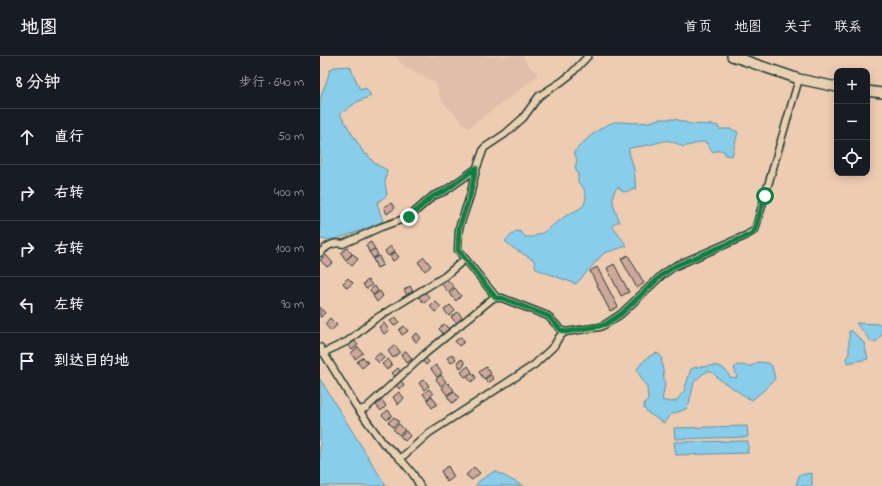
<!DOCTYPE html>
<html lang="zh">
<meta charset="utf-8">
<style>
body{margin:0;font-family:"Indie Flower","LXGW WenKai TC",sans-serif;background:#20242c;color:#f1f3f6}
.controls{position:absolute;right:12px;top:12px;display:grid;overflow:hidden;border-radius:8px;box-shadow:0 2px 10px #0003}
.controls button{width:36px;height:36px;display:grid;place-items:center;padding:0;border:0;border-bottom:1px solid #363941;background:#171b24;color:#f1f3f6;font:20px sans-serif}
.stop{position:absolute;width:12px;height:12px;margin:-9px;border:3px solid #0b8043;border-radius:50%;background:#fff}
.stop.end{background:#0b8043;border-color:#fff;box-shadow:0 1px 4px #0008}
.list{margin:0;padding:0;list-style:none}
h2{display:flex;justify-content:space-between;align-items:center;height:52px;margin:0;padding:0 16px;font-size:17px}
h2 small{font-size:13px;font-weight:400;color:#9ea1a6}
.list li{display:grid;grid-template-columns:26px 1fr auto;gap:12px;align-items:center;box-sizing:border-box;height:56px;padding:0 16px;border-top:1px solid #363941}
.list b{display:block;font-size:15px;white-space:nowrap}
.list em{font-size:13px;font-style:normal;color:#9ea1a6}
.icon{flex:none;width:22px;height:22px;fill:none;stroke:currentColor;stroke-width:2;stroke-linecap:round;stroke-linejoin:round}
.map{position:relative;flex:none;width:562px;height:430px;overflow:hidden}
header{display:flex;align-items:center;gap:24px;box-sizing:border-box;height:56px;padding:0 20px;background:#171b24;border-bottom:1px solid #363941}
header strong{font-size:19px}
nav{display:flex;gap:22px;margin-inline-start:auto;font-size:14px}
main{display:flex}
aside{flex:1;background:#171b24}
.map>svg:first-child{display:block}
</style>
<header>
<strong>地图</strong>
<nav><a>首页</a><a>地图</a><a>关于</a><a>联系</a></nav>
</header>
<main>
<aside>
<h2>8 分钟<small>步行 · 640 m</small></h2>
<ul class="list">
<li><svg class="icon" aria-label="ahead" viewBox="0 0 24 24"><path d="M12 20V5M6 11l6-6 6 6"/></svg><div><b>直行</b></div><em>50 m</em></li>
<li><svg class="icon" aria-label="right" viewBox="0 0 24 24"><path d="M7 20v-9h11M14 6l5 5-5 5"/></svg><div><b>右转</b></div><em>400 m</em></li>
<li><svg class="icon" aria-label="right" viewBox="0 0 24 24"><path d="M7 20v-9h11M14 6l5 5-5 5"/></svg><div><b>右转</b></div><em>100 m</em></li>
<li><svg class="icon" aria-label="left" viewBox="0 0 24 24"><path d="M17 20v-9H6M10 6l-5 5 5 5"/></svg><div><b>左转</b></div><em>90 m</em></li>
<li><svg class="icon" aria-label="arrive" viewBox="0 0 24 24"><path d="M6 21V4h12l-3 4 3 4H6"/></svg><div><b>到达目的地</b></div></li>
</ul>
</aside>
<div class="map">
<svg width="562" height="430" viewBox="0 0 562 430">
<rect width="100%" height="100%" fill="#eeccb2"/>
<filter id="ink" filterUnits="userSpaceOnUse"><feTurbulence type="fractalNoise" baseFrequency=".025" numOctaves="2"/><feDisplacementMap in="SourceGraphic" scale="8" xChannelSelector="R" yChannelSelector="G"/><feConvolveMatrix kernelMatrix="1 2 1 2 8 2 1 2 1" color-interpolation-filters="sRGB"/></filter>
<g filter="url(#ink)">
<path fill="#e1bea9" d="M75 0H203L208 9 217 17V21L148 72 121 44 116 27 86 12Z"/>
<g fill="#88cdea" stroke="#5e93a1">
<path d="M30 10 40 34 46 32 51 40 37 46 20 58 45 99 47 98 54 107 67 114 65 127 67 139 57 147 63 165C49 171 15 187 0 183V46L2 36 6 27 10 14 14 11Z"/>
<path d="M339 63H355L370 68 394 69 398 70 399 73H411L418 76 412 100 405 99V96L401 94 392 96 386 86H382L363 91C346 81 346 85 329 89 322 90 316 91 309 92V96L314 113 316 133 304 136 298 131C288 139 295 155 300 166H296L292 170 307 190 284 197 256 228 216 213 214 204 193 192 185 185 196 175 201 176 206 181H213L224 176 247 159 259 153 264 149 266 142 264 133 258 126V118L255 112 257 104 254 96C262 87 283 67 296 66 311 66 324 69 339 63Z"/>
<path d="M536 267 562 268V278L556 286H552L550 284 539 271Z"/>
<path d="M529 275H532L544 287 548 303 527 307 526 302 529 298Z"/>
<path d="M337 297 341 300 345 329 342 344 351 346 356 345 364 335 371 313C378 310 383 311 390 310 401 309 404 311 410 321L415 322 417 321 414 312 417 309 431 310 438 306 448 307 452 310 455 323 444 334 432 344C427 342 405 327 399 323 396 320 394 317 389 315L384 317 374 326 369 348 366 353 350 359 344 367 328 357 324 353V348L328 344 327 332 317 314C321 306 328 300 337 297Z"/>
<path d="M0 323 66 430H0Z"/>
<path d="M427 370 428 381 355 383 354 372Z"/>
<path d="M428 385V397L356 399 354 386Z"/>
<path d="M175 415 203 430H156L159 425Z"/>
<path d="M492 417V430H476L479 419Z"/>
</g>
<g fill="#cfa79a" stroke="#1f3d34">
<path d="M71 147 75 152 67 158 64 151Z"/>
<path d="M51 186 55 193 49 196 46 189Z"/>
<path d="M71 190 75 195 68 200 65 195Z"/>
<path d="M27 192 32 198 26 204 21 197Z"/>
<path d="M55 193 58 199 53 202 49 196Z"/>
<path d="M75 196 79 201 73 205 70 200Z"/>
<path d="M33 198 38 203 32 210 26 204Z"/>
<path d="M6 199 13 207 7 211 0 204Z"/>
<path d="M308 199 324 227 317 232 301 203Z"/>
<path d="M59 200 63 209 57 212 53 203Z"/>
<path d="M104 201 111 210 105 215 98 206Z"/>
<path d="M294 208 309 236 301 240 287 212Z"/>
<path d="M277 211 298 251 290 255 270 215Z"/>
<path d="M125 221 134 231 128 236 120 226Z"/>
<path d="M28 222 33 227 27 232 23 227Z"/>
<path d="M48 224 52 229 46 233 43 228Z"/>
<path d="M55 230 58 235 53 239 50 234Z"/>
<path d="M90 230 94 237 89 242 84 234Z"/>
<path d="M135 232 141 240 136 245 129 237Z"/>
<path d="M103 234 110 242 104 247 97 239Z"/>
<path d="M60 235 63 240 57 246 53 240Z"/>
<path d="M115 245 121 251 115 256 110 250Z"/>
<path d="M130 249 135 255 129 260 124 254Z"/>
<path d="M0 251 5 257 1 261H0Z"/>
<path d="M138 256 144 264 138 269 131 261Z"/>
<path d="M76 261 79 266 74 270 70 265Z"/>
<path d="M10 262 17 269 11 275 5 268Z"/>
<path d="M64 267 69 274 64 278 59 271Z"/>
<path d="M124 268 130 274 124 279 119 273Z"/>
<path d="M84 270 88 275 82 279 79 274Z"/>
<path d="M97 277 101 282 96 286 92 281Z"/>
<path d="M141 281 144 286 139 290 135 285Z"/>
<path d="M33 283 38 289 32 294 27 287Z"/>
<path d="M75 289 80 296 73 302 68 295Z"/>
<path d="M38 291 43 297 35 303 31 297Z"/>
<path d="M86 295 92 303 87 307 81 299Z"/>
<path d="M60 297 64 302 59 307 54 302Z"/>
<path d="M132 298 136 303 131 307 127 302Z"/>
<path d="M43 301 48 307 42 312 37 306Z"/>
<path d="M105 301 109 306 106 309 102 304Z"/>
<path d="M68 303 72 308 67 314 62 308Z"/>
<path d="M142 303 145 308 140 312 137 306Z"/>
<path d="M116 309 122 317 117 321 111 313Z"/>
<path d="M148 310 152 316 145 321 141 316Z"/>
<path d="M166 311 171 317 164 323 159 316Z"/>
<path d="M78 312 82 317 77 323 72 317Z"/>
<path d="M153 317 156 322 151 326 147 321Z"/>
<path d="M121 319 126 326 121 330 116 323Z"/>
<path d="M171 319 174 323 168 327 165 323Z"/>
<path d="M80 323 84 329 79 333 75 327Z"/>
<path d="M104 323 109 330 104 334 99 327Z"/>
<path d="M128 327 134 334 127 339 122 332Z"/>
<path d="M109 333 113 338 107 343 103 338Z"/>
<path d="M134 335 139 342 132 347 127 340Z"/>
<path d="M79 336 84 342 78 349 73 341Z"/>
<path d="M112 340 117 348 112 352 107 344Z"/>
<path d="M62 344 66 350 61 355 56 349Z"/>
<path d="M68 354 72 359 67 364 62 359Z"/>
<path d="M74 361 79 366 73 371 68 366Z"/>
<path d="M79 368 85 374 79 379 73 373Z"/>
<path d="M86 375 90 380 85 385 80 380Z"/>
<path d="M128 410 134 421 127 426 121 415Z"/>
<path d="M154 411 160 417 152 424 146 419Z"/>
</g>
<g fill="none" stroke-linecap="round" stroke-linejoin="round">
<defs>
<g id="street">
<path d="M0 197C6 191 13 185 23 188L61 171 89 161 113 140 125 135 156 113"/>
<path d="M176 241 138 194 139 172 150 140 156 114 164 92 185 78 203 62 219 40 241 26 250 19 268 0"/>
<path d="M0 291 36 350 63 387 79 401 93 418 100 430"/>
<path d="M3 297 28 285 55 263 125 220 145 203"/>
<path d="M39 354 46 352 106 297 173 242H182L228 260 241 274 245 276"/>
<path d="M80 403 109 377 214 309 234 290 239 281 245 276 280 271 286 268 301 258 342 219 355 210 425 180 435 174 471 50 479 23"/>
</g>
<g id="primary">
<path d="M412 0 479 23 517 31"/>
<path d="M547 35 562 37"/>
</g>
</defs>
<use href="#street" stroke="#1f3d34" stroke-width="9"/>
<use href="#primary" stroke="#1f3d34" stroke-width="12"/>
<use href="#street" stroke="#e9d0b1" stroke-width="6"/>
<use href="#primary" stroke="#e9d0b1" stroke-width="9"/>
</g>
</g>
<g fill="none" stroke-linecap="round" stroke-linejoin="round" filter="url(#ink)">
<path stroke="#0b8043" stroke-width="5" d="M89 161 113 140 125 135 156 112 150 140 139 172 138 194 176 242H182L228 260 241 274 245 276 280 270 286 268 301 258 342 219 355 210 431 178 435 174 445 140"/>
</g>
</svg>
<div class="controls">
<button>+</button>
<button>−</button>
<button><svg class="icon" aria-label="locate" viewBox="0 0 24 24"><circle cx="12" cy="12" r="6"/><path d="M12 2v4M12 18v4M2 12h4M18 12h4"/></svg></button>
</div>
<div class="stop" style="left:445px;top:140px"></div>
<div class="stop end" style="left:89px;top:161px"></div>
</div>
</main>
